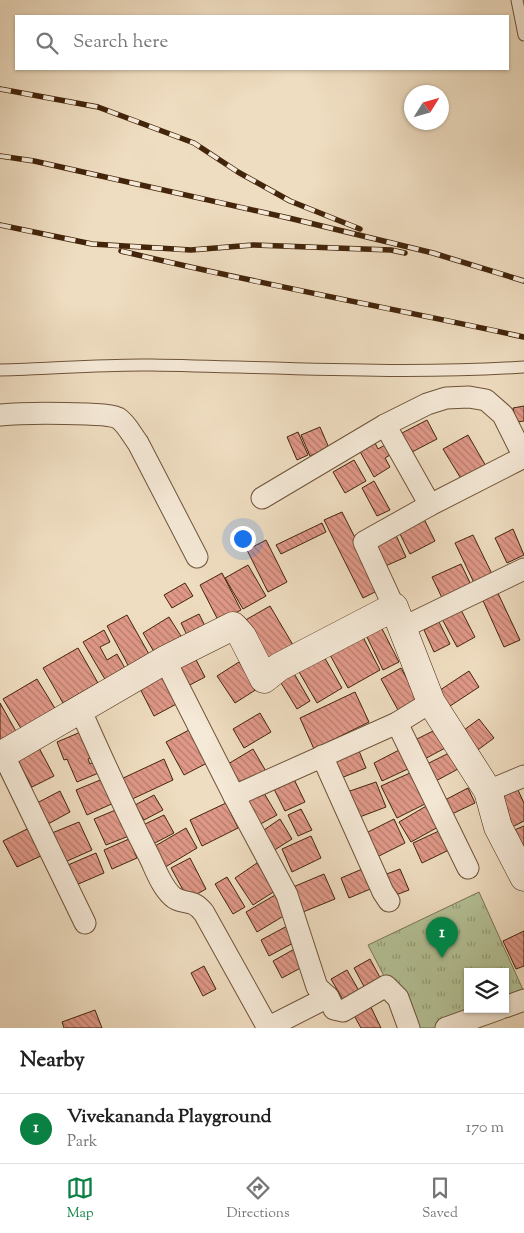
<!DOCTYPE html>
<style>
body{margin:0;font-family:"Sorts Mill Goudy",serif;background:#f6f6f6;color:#222}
.controls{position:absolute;right:15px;bottom:15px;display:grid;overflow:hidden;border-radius:0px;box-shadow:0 1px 4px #0004}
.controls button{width:45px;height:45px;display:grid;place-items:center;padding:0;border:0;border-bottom:1px solid #e0e0e0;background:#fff;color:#222;font:25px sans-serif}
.compass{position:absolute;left:404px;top:85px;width:45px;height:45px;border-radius:50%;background:#fff;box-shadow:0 1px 4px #0004;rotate:53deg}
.you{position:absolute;left:242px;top:538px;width:18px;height:18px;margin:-12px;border:4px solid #fff;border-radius:50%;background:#1a73e8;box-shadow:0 0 0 8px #1a73e833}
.badge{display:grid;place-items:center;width:32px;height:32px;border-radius:50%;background:#0b8043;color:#fff;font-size:16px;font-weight:700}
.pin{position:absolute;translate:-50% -41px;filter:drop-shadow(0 1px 2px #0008)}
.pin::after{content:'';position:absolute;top:26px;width:18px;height:15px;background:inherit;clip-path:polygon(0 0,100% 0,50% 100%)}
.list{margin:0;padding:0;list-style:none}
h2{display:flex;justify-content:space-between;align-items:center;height:65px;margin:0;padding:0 20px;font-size:21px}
h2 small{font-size:16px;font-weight:400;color:#767676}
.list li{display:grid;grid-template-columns:32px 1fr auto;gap:15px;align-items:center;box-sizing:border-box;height:70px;padding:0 20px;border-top:1px solid #e0e0e0}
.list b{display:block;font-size:19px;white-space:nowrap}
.list p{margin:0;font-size:16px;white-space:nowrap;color:#767676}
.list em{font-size:16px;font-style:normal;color:#767676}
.icon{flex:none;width:28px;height:28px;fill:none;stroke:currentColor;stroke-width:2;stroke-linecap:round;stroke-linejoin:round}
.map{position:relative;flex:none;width:524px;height:1028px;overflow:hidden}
.search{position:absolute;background:#fff;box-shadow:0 1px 4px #0004;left:15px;right:15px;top:15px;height:55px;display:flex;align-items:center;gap:12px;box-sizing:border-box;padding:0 18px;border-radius:0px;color:#767676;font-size:19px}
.sheet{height:135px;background:#fff}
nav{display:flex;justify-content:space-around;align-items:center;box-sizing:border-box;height:70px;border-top:1px solid #e0e0e0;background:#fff;font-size:14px;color:#767676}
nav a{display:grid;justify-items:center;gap:2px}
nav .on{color:#0b8043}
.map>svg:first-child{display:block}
</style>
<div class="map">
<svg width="524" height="1028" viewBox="0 0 524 1028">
<defs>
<pattern id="park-tufts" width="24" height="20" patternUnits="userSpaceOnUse" patternTransform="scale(1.25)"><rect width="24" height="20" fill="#b4c297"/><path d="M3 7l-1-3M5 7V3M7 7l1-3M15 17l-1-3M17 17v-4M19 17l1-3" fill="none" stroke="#949d79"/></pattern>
<pattern id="building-back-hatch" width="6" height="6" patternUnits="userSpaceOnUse" patternTransform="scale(1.25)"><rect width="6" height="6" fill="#e09888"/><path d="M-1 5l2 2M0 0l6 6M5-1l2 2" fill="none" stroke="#b77c6d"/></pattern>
</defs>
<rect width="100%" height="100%" fill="#efddc1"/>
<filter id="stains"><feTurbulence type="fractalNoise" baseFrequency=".004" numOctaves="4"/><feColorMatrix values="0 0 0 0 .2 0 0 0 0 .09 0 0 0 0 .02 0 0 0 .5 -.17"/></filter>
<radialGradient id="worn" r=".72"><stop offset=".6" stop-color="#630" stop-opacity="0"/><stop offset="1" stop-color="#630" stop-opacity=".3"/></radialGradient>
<path fill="url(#park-tufts)" stroke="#7c7451" d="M479 892 524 992 505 1006V972H468V1009L446 1028H411L368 945Z"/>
<g fill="url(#building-back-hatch)" stroke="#43250b">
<path d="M524 406V421L516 422 513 408Z"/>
<path d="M427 420 437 439 412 452 402 433Z"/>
<path d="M320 427 329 448 310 456 301 435Z"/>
<path d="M298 432 308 455 297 460 287 437Z"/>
<path d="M468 435 487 468 463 482 443 449Z"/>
<path d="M373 439 378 449 390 442 395 452 385 458 390 467 374 477 358 448Z"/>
<path d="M354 460 366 481 345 493 333 472Z"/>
<path d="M374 481 390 510 377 516 362 488Z"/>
<path d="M342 512 381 589 363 598 324 520Z"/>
<path d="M423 517 435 541 410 554 398 530Z"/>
<path d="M322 523 326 532 281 554 276 545Z"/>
<path d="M513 529 524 555 507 563 495 538Z"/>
<path d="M395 533 406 557 383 567 372 543Z"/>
<path d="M473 535 494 578 476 587 455 543Z"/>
<path d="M266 540 287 582 268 592 247 550Z"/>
<path d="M461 564 474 591 445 604 432 577Z"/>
<path d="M248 565 266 596 243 609 225 578Z"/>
<path d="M222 573 241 610 219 622 200 585Z"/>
<path d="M185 583 193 596 172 608 164 595Z"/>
<path d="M495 587 520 640 504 647 480 594Z"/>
<path d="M270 606 293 645 265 661 242 622Z"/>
<path d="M460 608 475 637 457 647 441 617Z"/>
<path d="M199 614 206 628 188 637 181 623Z"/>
<path d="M127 615 150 656 129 667 107 626Z"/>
<path d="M169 617 184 641 157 657 143 633Z"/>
<path d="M439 622 450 644 434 652 424 630Z"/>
<path d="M380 625 399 662 383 670 365 633Z"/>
<path d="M104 630 110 642 100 647 107 660 117 654 126 670 106 681 83 642Z"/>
<path d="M362 635 380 670 348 688 329 653Z"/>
<path d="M78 648 98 683 63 703 43 668Z"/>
<path d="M192 652 205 677 186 687 173 663Z"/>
<path d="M323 655 342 688 317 703 298 670Z"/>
<path d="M239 662 257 689 235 703 217 676Z"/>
<path d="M165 667 182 701 154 716 136 681Z"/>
<path d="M401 668 418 699 398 710 381 679Z"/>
<path d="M292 670 310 701 297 709 278 678Z"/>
<path d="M469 671 479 687 444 710 434 694Z"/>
<path d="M37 679 56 710 22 730 3 699Z"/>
<path d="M355 692 369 722 314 749 300 718Z"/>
<path d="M0 703 18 735 0 745Z"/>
<path d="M260 713 271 732 244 748 233 729Z"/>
<path d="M479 719 494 738 475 752 460 733Z"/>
<path d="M191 729 209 762 184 775 166 742Z"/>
<path d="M437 729 447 747 419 762 409 743Z"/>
<path d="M83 731 94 757 88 759 90 764 96 761 101 772 77 782 67 759 64 760 57 742Z"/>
<path d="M38 746 54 776 32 787 16 757Z"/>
<path d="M357 746 366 768 341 778 332 756Z"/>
<path d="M253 749 267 773 237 791 223 767Z"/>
<path d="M401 749 410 768 382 781 374 763Z"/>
<path d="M449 753 458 769 434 782 425 765Z"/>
<path d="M164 759 173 780 128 801 119 780Z"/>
<path d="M291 773 305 802 285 811 271 783Z"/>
<path d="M410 773 425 804 397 818 381 786Z"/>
<path d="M105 778 116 802 87 815 76 790Z"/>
<path d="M376 782 386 807 357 818 347 792Z"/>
<path d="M261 788 277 815 255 827 239 800Z"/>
<path d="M468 788 475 803 452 814 445 800Z"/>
<path d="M517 788 524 803V821L508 829 493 799Z"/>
<path d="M60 791 70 812 48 824 37 803Z"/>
<path d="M154 795 163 810 144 820 135 805Z"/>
<path d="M226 803 238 828 202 846 190 820Z"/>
<path d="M428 805 440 826 411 842 399 822Z"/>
<path d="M118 809 129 836 106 845 94 819Z"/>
<path d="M301 809 312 830 298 836 288 815Z"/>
<path d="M164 815 174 833 153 844 143 825Z"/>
<path d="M280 819 292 839 273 851 261 832Z"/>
<path d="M394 819 405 843 373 859 362 835Z"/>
<path d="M79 822 92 850 65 862 52 833Z"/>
<path d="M524 826V857L507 833Z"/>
<path d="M29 828 43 855 17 867 3 841Z"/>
<path d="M186 828 197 848 162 869 150 849Z"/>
<path d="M441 830 451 849 422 863 413 843Z"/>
<path d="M311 836 321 858 292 872 282 849Z"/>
<path d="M129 839 137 858 112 869 104 850Z"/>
<path d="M96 853 104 873 76 885 68 865Z"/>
<path d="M190 858 206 889 188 899 171 868Z"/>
<path d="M257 863 275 891 253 905 235 878Z"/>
<path d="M367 867 375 887 349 898 341 878Z"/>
<path d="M400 869 409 890 393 896 384 875Z"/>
<path d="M324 874 335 899 303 912 293 887Z"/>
<path d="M227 877 245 907 233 914 215 884Z"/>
<path d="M275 895 287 914 257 932 246 912Z"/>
<path d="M289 925 297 941 269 956 261 940Z"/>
<path d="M524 931V966L516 969 503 941Z"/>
<path d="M298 947 308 964 282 978 273 961Z"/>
<path d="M370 959 383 983 367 992 354 968Z"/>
<path d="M204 966 216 989 203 996 191 973Z"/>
<path d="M347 970 362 996 346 1005 331 979Z"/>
<path d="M368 1001 381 1028H361L351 1010Z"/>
<path d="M95 1010 102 1028H64L62 1022Z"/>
</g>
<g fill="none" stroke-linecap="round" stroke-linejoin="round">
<defs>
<g id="lane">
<path d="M517 0 524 35"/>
<path d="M0 370C51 369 101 364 152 365 276 367 400 375 524 367"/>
</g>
<g id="street">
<path d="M0 415C29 412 58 413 87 414 96 415 109 414 118 418 126 423 132 435 138 443L197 557"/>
<path d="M385 425 430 505"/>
<path d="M262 498 385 425 427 404 446 398 469 397 486 400 503 415 524 457"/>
<path d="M394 607 364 542 430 505 524 457"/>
<path d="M402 628 524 569"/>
<path d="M165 660 234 796 287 895 317 987 328 997 334 1009 343 1011 386 986 398 998 409 1028"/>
<path d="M80 709C102 758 124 808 149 856 155 868 161 886 172 896 182 906 191 896 204 913L268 1028"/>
<path d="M397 723 468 868"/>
<path d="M3 754 85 923"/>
<path d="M322 756 383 892 389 901"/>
<path d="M488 791 524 776"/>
<path d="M234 796 397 723 431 702"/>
<path d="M505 1007 524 1000"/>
<path d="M267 1028 328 997"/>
<path d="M446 1028 499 1009"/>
</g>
<path id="secondary" d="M0 756 165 660 233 626 242 636 264 679 279 667 394 607 431 702 488 791 498 827 524 877"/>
</defs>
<use href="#lane" stroke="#6e5338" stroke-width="13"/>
<use href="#street" stroke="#6e5338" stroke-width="23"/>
<use href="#secondary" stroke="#43250b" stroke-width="29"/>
<use href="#lane" stroke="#f5e9d7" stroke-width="11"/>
<use href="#street" stroke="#f5e9d7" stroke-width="21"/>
<use href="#secondary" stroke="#f5e9d7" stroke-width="28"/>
<defs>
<g id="rail">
<path d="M0 89 98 107 194 143 238 172 290 201 360 229"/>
<path d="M0 156 34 161 293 219 433 253 524 281"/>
<path d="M0 225 92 244 191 250 253 245 391 250 405 253"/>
<path d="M121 251C254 283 390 308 524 337"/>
</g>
</defs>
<use href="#rail" stroke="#43250b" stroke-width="5.5"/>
<use href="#rail" stroke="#f5e9d7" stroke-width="4" stroke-dasharray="11" stroke-linecap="butt"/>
</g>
<rect width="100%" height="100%" filter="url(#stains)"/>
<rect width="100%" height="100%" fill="url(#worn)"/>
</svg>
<div class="controls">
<button><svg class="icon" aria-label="layers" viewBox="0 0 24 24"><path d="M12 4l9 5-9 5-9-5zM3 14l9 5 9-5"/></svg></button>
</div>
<svg class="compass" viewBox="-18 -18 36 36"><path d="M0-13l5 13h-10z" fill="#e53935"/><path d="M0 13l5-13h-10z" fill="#767676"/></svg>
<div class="you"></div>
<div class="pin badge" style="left:442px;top:958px">1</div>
<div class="search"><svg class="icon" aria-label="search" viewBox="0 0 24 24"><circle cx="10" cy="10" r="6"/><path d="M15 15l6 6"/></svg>Search here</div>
</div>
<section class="sheet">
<h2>Nearby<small></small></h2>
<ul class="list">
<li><span class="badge">1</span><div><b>Vivekananda Playground</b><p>Park</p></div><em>170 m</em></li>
</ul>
</section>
<nav>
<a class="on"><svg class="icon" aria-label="map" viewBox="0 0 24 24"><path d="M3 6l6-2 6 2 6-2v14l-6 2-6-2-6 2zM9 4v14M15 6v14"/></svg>Map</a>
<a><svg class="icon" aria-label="directions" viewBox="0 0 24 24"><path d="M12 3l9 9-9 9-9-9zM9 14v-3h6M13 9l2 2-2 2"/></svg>Directions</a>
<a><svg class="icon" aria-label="saved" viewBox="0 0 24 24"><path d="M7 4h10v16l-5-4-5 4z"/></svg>Saved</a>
</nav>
